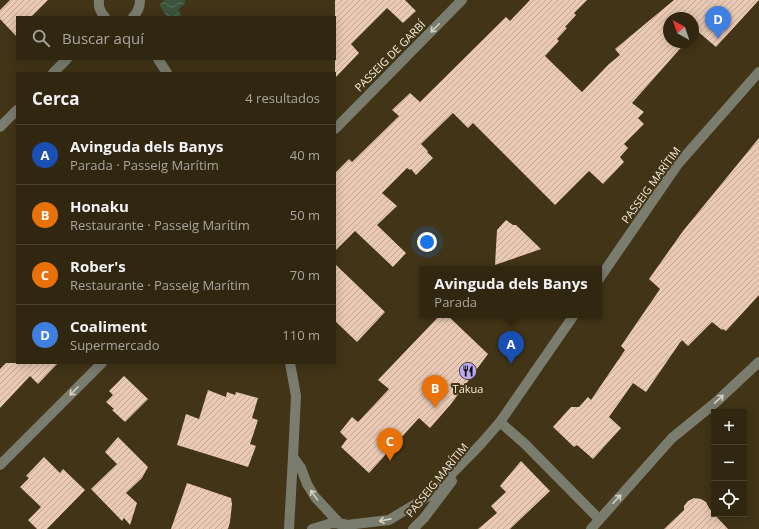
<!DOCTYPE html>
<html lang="es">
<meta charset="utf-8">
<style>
body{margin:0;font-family:"Open Sans",sans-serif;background:#392f1a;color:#f1f3f6}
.controls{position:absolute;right:12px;bottom:12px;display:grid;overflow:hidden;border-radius:0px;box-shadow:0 2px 10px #0003}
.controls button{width:36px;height:36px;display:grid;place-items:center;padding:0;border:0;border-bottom:1px solid #4c4431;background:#312711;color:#f1f3f6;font:20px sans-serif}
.compass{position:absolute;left:663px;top:12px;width:36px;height:36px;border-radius:50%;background:#312711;box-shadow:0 2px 10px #0003;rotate:320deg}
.you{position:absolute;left:427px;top:242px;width:14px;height:14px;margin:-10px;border:3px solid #fff;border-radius:50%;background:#1a73e8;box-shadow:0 0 0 6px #1a73e833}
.badge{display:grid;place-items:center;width:26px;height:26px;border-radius:50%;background:#1a73e8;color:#fff;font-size:13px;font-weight:700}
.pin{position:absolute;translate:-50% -33px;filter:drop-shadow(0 1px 2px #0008)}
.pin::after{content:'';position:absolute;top:21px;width:14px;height:12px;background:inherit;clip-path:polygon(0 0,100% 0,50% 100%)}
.popup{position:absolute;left:420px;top:266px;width:182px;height:52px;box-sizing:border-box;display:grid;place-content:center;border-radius:0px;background:#312711;filter:drop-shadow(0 1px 3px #0005);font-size:13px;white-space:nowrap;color:#a8a59f}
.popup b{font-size:15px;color:#f1f3f6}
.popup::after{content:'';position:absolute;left:50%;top:100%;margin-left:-8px;border:8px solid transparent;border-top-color:#312711}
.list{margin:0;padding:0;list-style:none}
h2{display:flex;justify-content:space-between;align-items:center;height:52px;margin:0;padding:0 16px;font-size:17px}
h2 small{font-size:13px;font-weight:400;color:#a8a59f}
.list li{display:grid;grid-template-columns:26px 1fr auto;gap:12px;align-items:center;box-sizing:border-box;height:60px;padding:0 16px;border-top:1px solid #4c4431}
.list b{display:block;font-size:15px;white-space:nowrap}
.list p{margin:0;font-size:13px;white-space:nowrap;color:#a8a59f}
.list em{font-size:13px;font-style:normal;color:#a8a59f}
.icon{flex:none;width:22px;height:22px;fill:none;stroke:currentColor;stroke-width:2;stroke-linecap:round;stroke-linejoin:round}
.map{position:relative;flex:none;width:759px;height:529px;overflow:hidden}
.search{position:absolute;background:#312711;box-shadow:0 2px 10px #0003;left:16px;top:16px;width:320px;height:44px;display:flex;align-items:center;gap:10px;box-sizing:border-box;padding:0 14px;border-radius:0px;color:#a8a59f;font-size:15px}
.panel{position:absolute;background:#312711;box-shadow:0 2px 10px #0003;left:16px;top:72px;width:320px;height:292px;border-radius:0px}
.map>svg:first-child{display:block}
</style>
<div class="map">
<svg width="759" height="529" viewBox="0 0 759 529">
<defs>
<pattern id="water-waves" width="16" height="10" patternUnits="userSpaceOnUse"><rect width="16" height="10" fill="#3b553d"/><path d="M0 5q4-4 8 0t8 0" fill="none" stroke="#586e58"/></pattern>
<pattern id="building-hatch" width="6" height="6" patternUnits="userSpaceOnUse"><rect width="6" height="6" fill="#e9c9b3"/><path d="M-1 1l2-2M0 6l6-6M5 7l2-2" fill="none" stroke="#c1a896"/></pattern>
</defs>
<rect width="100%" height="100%" fill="#413417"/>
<path fill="url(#water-waves)" d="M165 0H185V3L178 10 182 17H167L160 6 161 3Z"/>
<g fill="url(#building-hatch)">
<path d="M10 0H48L31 17H17V37L0 19V10Z"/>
<path d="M335 0H405L416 11 403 23 387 8 351 44 359 53 335 78Z"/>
<path d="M530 0H587L574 13 576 15 565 27 567 28 557 39 559 41 545 56 582 92 609 64 620 55 615 49 674 0H759L716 47 696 30 693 33V18H669V42H686L632 103 644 112 638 118 644 124 624 144 628 148 620 157 624 162 603 184 589 171 555 205 473 123 468 128 453 113 421 144 428 151 427 152 433 158 416 175 411 169 410 170 407 168 382 193 397 206 377 225 406 253 393 267 355 231 335 251V173L349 159 352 162 399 116 392 110 410 93 420 102 506 17 510 21Z"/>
<path d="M759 138V295L726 331 723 329 722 330 712 322 688 346 682 340 681 342V341L646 392 633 383 609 417 621 428 593 459 577 445 574 447 553 427 571 407H579L588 397 591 400 625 350 621 346 660 289 649 279 683 231Z"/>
<path d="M506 220 513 225H516L541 249 495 265 497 230Z"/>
<path d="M335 264 385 312 357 342 335 321Z"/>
<path d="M440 315H447L488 354 451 404 430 428 419 418 369 473 341 447 347 439 340 432 352 417 358 422 389 389 378 380Z"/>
<path d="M6 363H58L38 384 30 376 0 408V369Z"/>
<path d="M124 376 148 399 125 422 112 410 114 409 106 402 113 395 109 391Z"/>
<path d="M208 390 226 397 227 392 235 395 236 392 258 398 252 418 258 420 250 444 256 446 248 467 203 453 177 445 186 414 199 419Z"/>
<path d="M118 437 148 467 142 478 126 493 137 503 130 525 124 518 122 521 91 489 117 464 105 452Z"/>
<path d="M44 457 60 473 63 469 85 490 47 529H37L28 520 41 507 20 487 29 478 26 476Z"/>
<path d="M521 461 550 491 510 529H478L497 513 491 506 506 492 500 486Z"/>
<path d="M187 483 231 498 232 504 230 522 228 529H171Z"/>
<path d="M694 498 701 499 706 502 709 508 714 514 728 529H664L684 510V506L688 501Z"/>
</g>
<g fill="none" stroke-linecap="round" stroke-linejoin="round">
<g stroke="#7a7d6e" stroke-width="10">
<path d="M99 0C98 7 100 12 105 17"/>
<path d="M133 17C138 12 140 7 140 0"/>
<path d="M158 59 167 73"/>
<path d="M53 73 67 59"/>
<path d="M0 127 17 110"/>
<path d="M335 129 462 0"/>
<path d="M599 279 678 164 759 72"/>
<path d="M500 422 525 444 599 519"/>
<path d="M293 457 301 468 307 484 315 497 340 524"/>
<path d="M0 465 102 363"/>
<path d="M347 525 389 520 432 494 480 445 500 422 574 315"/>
<path d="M289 529 293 457 296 396 290 363"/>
<path d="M312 529 332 523 344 524"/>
<path d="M413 529 424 518 452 481"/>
<path d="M591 529 672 438 715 403 759 362"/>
</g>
</g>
<defs><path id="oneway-shaft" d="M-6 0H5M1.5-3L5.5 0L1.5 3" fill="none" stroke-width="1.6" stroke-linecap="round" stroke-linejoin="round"/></defs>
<g stroke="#d4d0bf">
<use href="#oneway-shaft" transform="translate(435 28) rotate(135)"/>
<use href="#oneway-shaft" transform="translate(74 391) rotate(135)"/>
<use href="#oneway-shaft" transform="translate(719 399) rotate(-43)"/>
<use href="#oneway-shaft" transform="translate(314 495) rotate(-126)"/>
<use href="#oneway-shaft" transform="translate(617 499) rotate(-48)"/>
<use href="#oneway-shaft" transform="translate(385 520) rotate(169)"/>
</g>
<defs>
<symbol id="restaurant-disc" viewBox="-11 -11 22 22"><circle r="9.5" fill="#bca9f5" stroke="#413417"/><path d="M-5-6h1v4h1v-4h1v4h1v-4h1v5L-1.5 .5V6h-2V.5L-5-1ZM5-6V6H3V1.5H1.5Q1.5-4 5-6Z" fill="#111"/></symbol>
</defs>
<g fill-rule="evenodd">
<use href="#restaurant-disc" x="458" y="361" width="20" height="20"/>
</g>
<g text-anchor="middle" stroke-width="4" stroke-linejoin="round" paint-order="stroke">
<g font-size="11" fill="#f2ebda" stroke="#413417">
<text transform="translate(390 56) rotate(-45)" y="4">PASSEIG DE GARBÍ</text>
<text transform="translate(651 185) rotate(-54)" y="4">PASSEIG MARÍTIM</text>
<text transform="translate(437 480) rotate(-51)" y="4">PASSEIG MARÍTIM</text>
</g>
<g font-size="11" fill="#f2ebda" stroke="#413417">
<text x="468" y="393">Takua</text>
</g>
</g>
</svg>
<div class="controls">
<button>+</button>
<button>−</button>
<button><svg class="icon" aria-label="locate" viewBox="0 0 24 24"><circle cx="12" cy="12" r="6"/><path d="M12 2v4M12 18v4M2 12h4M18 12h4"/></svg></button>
</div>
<svg class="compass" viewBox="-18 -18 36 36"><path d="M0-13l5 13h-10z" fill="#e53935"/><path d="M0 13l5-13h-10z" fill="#a8a59f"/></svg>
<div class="you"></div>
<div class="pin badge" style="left:511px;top:364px;background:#1a4fb4">A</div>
<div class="popup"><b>Avinguda dels Banys</b>Parada</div>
<div class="pin badge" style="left:435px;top:408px;background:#e8710a">B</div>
<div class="pin badge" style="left:390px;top:461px;background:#e8710a">C</div>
<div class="pin badge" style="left:718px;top:39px;background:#3f7fe0">D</div>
<div class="search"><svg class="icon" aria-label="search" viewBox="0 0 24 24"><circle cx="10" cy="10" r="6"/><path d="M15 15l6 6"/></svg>Buscar aquí</div>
<section class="panel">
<h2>Cerca<small>4 resultados</small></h2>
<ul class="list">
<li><span class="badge" style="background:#1a4fb4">A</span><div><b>Avinguda dels Banys</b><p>Parada · Passeig Marítim</p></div><em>40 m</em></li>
<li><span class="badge" style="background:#e8710a">B</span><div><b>Honaku</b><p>Restaurante · Passeig Marítim</p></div><em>50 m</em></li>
<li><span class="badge" style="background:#e8710a">C</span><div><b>Rober's</b><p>Restaurante · Passeig Marítim</p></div><em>70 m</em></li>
<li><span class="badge" style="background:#3f7fe0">D</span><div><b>Coaliment</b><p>Supermercado</p></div><em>110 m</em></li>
</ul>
</section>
</div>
